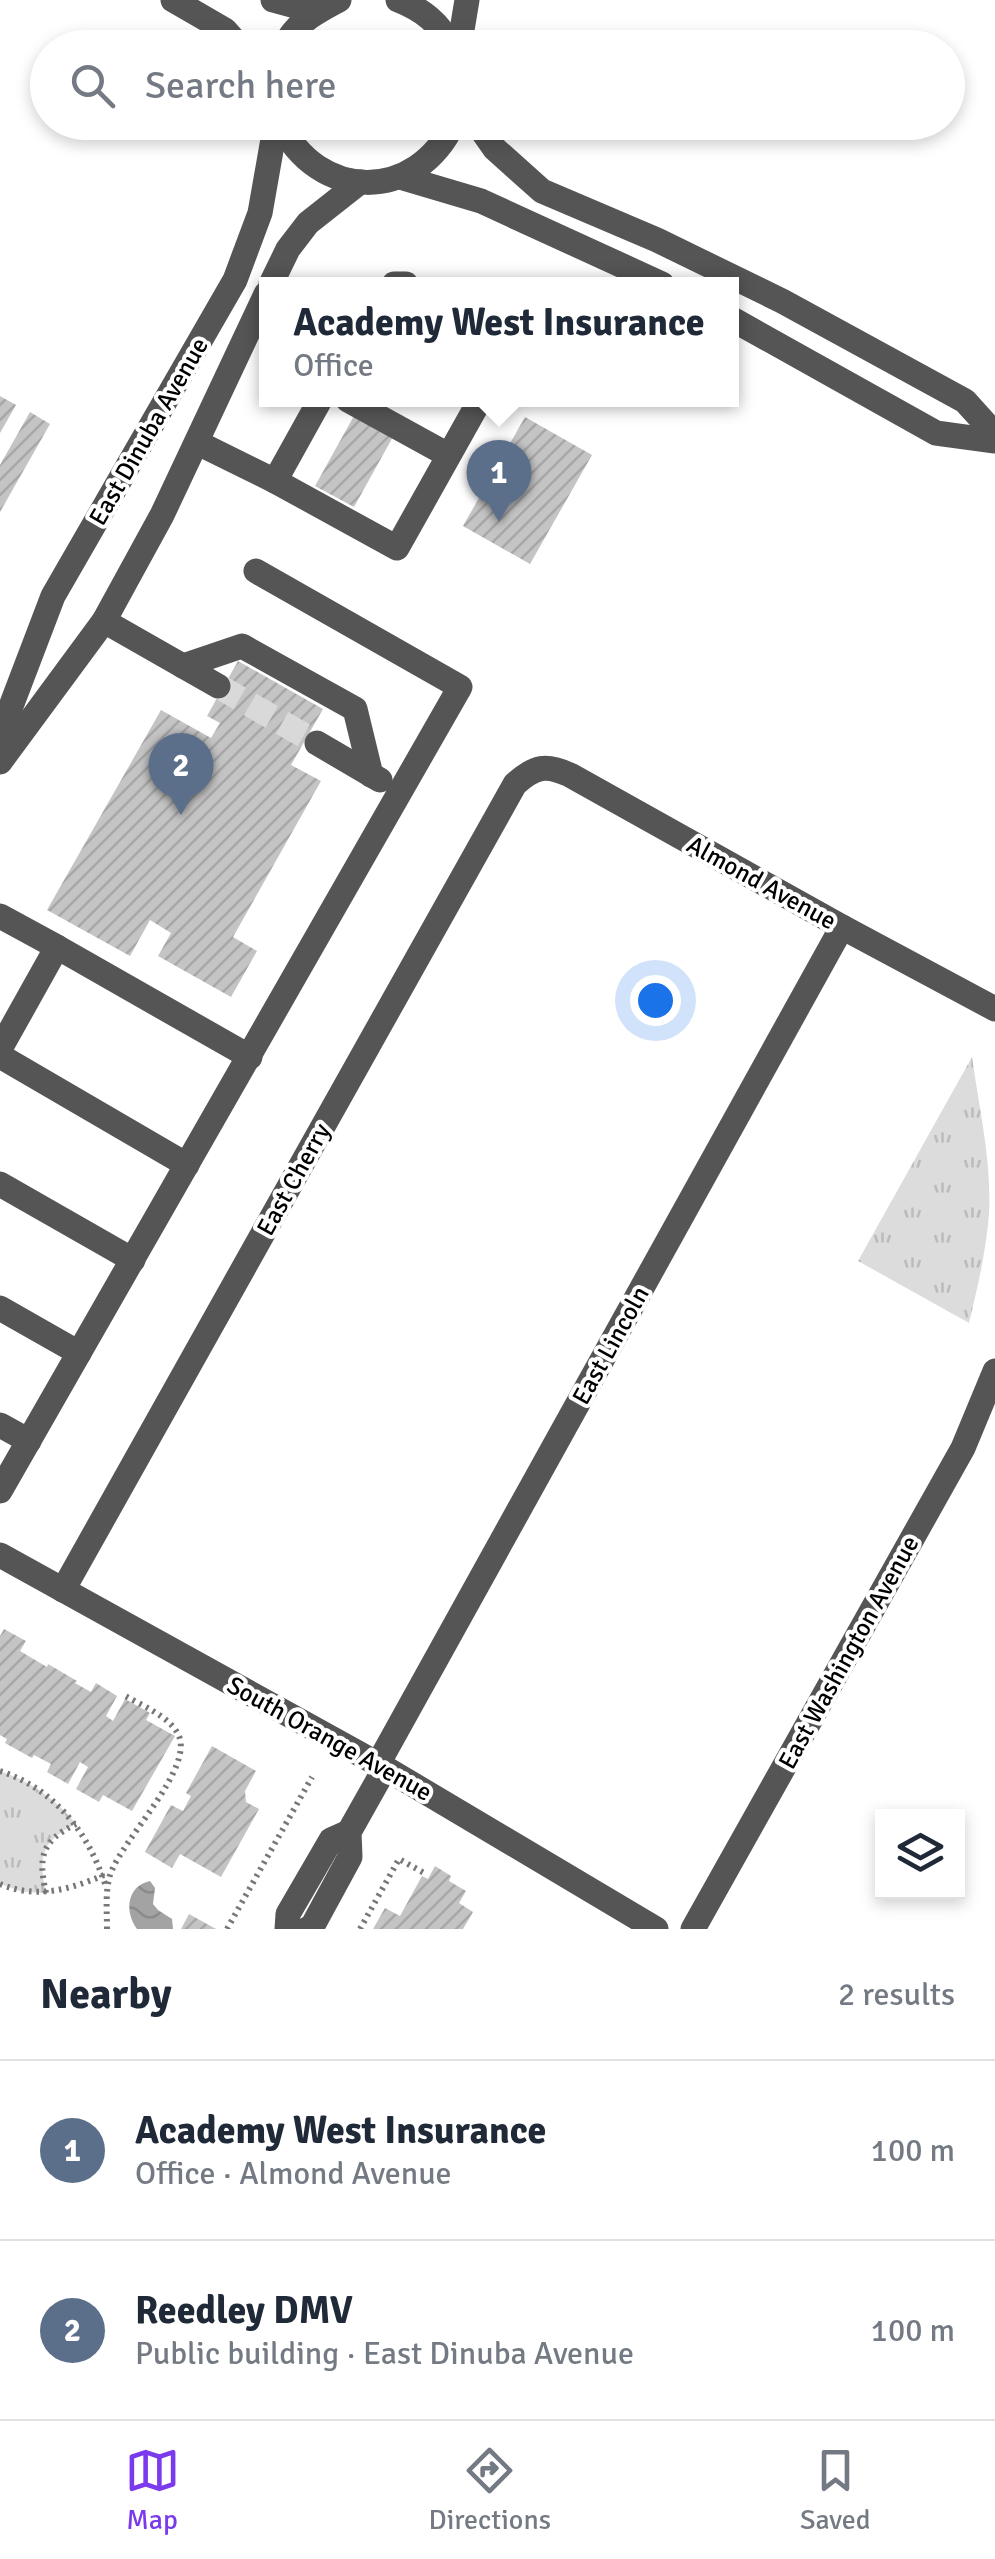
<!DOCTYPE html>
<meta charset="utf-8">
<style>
body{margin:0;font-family:Signika,sans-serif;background:#f6f6f7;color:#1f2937}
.controls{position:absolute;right:30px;bottom:30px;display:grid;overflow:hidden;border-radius:0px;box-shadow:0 5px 15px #0003}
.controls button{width:90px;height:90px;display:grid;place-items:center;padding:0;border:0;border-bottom:2px solid #e0e1e3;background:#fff;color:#1f2937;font:50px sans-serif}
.you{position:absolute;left:655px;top:1000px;width:35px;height:35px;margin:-25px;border:8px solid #fff;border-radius:50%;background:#1a73e8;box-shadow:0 0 0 15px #1a73e833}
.badge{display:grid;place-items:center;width:65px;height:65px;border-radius:50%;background:#7c3aed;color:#fff;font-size:32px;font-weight:700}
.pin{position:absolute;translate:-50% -82px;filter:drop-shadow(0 2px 5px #0008)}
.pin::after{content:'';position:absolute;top:52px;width:35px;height:30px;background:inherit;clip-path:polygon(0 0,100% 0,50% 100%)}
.popup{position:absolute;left:259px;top:277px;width:480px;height:130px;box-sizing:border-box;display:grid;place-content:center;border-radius:0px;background:#fff;filter:drop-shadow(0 2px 8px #0005);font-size:32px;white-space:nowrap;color:#747a83}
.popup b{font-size:38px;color:#1f2937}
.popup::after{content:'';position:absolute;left:50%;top:100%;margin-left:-20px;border:20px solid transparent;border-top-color:#fff}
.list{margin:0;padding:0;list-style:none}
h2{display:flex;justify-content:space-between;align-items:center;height:130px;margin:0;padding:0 40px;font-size:42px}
h2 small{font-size:32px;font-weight:400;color:#747a83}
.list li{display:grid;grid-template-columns:65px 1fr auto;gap:30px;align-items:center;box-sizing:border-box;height:180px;padding:0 40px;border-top:2px solid #e0e1e3}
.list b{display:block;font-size:38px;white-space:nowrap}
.list p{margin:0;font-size:32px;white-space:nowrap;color:#747a83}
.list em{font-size:32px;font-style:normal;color:#747a83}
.icon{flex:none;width:55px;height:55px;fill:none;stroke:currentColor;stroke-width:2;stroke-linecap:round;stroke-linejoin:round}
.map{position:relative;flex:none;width:995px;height:1929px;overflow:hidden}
.search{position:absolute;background:#fff;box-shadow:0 5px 15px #0003;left:30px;right:30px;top:30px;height:110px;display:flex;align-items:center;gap:25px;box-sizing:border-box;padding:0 35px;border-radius:55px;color:#747a83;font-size:38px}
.sheet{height:490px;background:#fff}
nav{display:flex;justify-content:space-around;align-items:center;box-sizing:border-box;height:140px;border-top:2px solid #e0e1e3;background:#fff;font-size:28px;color:#747a83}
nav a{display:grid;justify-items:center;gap:5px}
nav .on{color:#7c3aed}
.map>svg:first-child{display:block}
</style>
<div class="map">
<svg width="995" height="1929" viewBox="0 0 995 1929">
<defs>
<pattern id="grass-tufts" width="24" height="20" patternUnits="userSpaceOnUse" patternTransform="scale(2.5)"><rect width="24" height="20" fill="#dcdcdc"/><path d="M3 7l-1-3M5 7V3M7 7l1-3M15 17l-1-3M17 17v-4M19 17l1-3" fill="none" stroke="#bbb"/></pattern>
<pattern id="water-waves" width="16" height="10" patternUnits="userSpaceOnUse" patternTransform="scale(2.5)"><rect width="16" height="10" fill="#a3a3a3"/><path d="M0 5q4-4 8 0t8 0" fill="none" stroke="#8b8b8b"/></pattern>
<pattern id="building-hatch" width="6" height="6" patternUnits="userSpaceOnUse" patternTransform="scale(2.5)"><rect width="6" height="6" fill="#c4c4c4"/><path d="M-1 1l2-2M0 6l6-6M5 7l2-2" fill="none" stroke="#a7a7a7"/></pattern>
</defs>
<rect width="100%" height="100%" fill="#fff"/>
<g fill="url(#grass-tufts)">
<path d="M972 1057C979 1108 992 1162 989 1214 986 1251 978 1286 969 1323L858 1261Z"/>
<path d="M0 1771C30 1781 56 1799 76 1824 41 1841 38 1857 46 1893L23 1892 0 1884Z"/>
</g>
<path fill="url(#water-waves)" d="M150 1881 155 1888 153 1904 158 1910 172 1919 173 1929H137C124 1911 127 1886 150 1881Z"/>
<g fill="url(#building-hatch)">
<path d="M0 396 16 405 0 433Z"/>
<path d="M30 412 50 424 0 512V465Z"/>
<path d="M355 414 394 435 354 507 315 486Z"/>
<path d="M525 417 592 455 530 564 463 526Z"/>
<path d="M238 661 323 709 291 765 321 781 233 937 257 951 231 997 158 956 171 933 150 920 130 956 47 910 161 710 211 738 220 723 207 716Z"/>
<path d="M4 1629 26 1641 20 1651 47 1667 48 1664 77 1681 75 1683 91 1692 96 1683 117 1696 106 1716 113 1721 125 1699 150 1713 146 1720 175 1736 132 1811 103 1795 99 1802 76 1789 88 1767 80 1762 68 1784 47 1772 51 1764 34 1755 32 1758 5 1743 7 1739 0 1735V1636Z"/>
<path d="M212 1746 256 1771 245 1791 246 1802 259 1809 221 1877 180 1854 172 1868 145 1852 171 1805 183 1811 191 1796 186 1793Z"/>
<path d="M435 1866 451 1876 449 1881 466 1891 459 1903 473 1912 463 1929H373L385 1908 400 1916 422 1876 428 1879Z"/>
<path d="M189 1914 216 1929H181Z"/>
</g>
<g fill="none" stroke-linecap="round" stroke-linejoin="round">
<path stroke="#d9d9d9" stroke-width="25" stroke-dasharray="25 12" stroke-linecap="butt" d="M218 686 317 743"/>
<g stroke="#777" stroke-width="6" stroke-dasharray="2.5 5" stroke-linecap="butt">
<path d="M0 1771C55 1789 89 1833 106 1887"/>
<path d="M0 1884C36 1899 69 1890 104 1875"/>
<path d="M46 1893C38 1857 41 1841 76 1824"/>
<path d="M107 1929C107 1911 105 1892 110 1875 122 1839 196 1767 178 1734 168 1715 140 1705 122 1694"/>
<path d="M227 1929 312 1777"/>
<path d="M360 1929 399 1859 426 1874"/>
</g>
<g stroke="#555" stroke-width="25">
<path d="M173 0 225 30 241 48"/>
<path d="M273 0 317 12"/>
<path d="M398 0C423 10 440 23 452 48"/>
<path d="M283 48C296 22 315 13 339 0"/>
<path d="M459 48 467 0"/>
<path d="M280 122C317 202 417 203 454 122"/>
<path d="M476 122 495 149 542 191 657 240 782 301 965 401 995 434"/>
<path d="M400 177 481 201 662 284"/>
<path d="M271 284 288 249 308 223 360 182"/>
<path d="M394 284H406"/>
<path d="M732 319 936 433 995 441"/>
<path d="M348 400 448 455"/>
<path d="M198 443 275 481 397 548 480 400"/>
<path d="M275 481 320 400"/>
<path d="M104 621 218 686"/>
<path d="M183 666 242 646 355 709 371 775"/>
<path d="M0 735 53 596 235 280 260 213 276 122"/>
<path d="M317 743 380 780"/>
<path d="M0 762 104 621 162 515 266 294"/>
<path d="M0 916 57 947 0 1049"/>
<path d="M57 947 250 1057"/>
<path d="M0 1056 187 1165"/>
<path d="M0 1184 133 1260"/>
<path d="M0 1308 79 1353"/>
<path d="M0 1425 29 1441"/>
<path d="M0 1491 460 687 256 571"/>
<path d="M0 1555 385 1768 656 1929"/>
<path d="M63 1590 515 784C535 766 546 764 570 775L842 927 995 1009"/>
<path d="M378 1764 842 927"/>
<path d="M287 1929 288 1914 331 1840 349 1832"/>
<path d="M307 1929 312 1927 350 1857 349 1832 385 1768"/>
<path d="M693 1929 963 1448 995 1371"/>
</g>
</g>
<g text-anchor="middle" stroke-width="8" stroke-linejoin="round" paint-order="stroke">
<g font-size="25" fill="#000" stroke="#fff">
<text transform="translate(148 431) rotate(-60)" y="9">East Dinuba Avenue</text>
<text transform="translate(762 882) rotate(29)" y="9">Almond Avenue</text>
<text transform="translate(293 1179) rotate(-61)" y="9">East Cherry</text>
<text transform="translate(610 1345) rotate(-61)" y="9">East Lincoln</text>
<text transform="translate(848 1652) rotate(-61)" y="9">East Washington Avenue</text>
<text transform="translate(330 1738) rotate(29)" y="9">South Orange Avenue</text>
</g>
</g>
</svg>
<div class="controls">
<button><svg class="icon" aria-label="layers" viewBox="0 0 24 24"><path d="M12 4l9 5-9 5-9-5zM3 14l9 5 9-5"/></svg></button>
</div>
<div class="you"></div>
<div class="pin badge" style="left:499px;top:522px;background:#5c6f8a">1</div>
<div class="popup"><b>Academy West Insurance</b>Office</div>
<div class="pin badge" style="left:181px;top:815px;background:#5c6f8a">2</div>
<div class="search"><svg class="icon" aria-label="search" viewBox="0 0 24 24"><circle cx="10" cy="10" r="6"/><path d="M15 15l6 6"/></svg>Search here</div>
</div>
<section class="sheet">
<h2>Nearby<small>2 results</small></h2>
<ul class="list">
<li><span class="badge" style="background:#5c6f8a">1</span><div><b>Academy West Insurance</b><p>Office · Almond Avenue</p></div><em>100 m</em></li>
<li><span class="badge" style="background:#5c6f8a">2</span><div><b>Reedley DMV</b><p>Public building · East Dinuba Avenue</p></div><em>100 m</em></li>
</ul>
</section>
<nav>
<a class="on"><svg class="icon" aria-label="map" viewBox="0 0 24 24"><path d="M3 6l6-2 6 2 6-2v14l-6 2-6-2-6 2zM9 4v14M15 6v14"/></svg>Map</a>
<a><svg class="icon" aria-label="directions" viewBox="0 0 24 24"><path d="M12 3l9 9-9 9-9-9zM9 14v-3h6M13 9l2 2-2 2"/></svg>Directions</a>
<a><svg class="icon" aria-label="saved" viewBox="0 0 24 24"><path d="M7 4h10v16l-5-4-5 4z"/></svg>Saved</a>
</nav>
